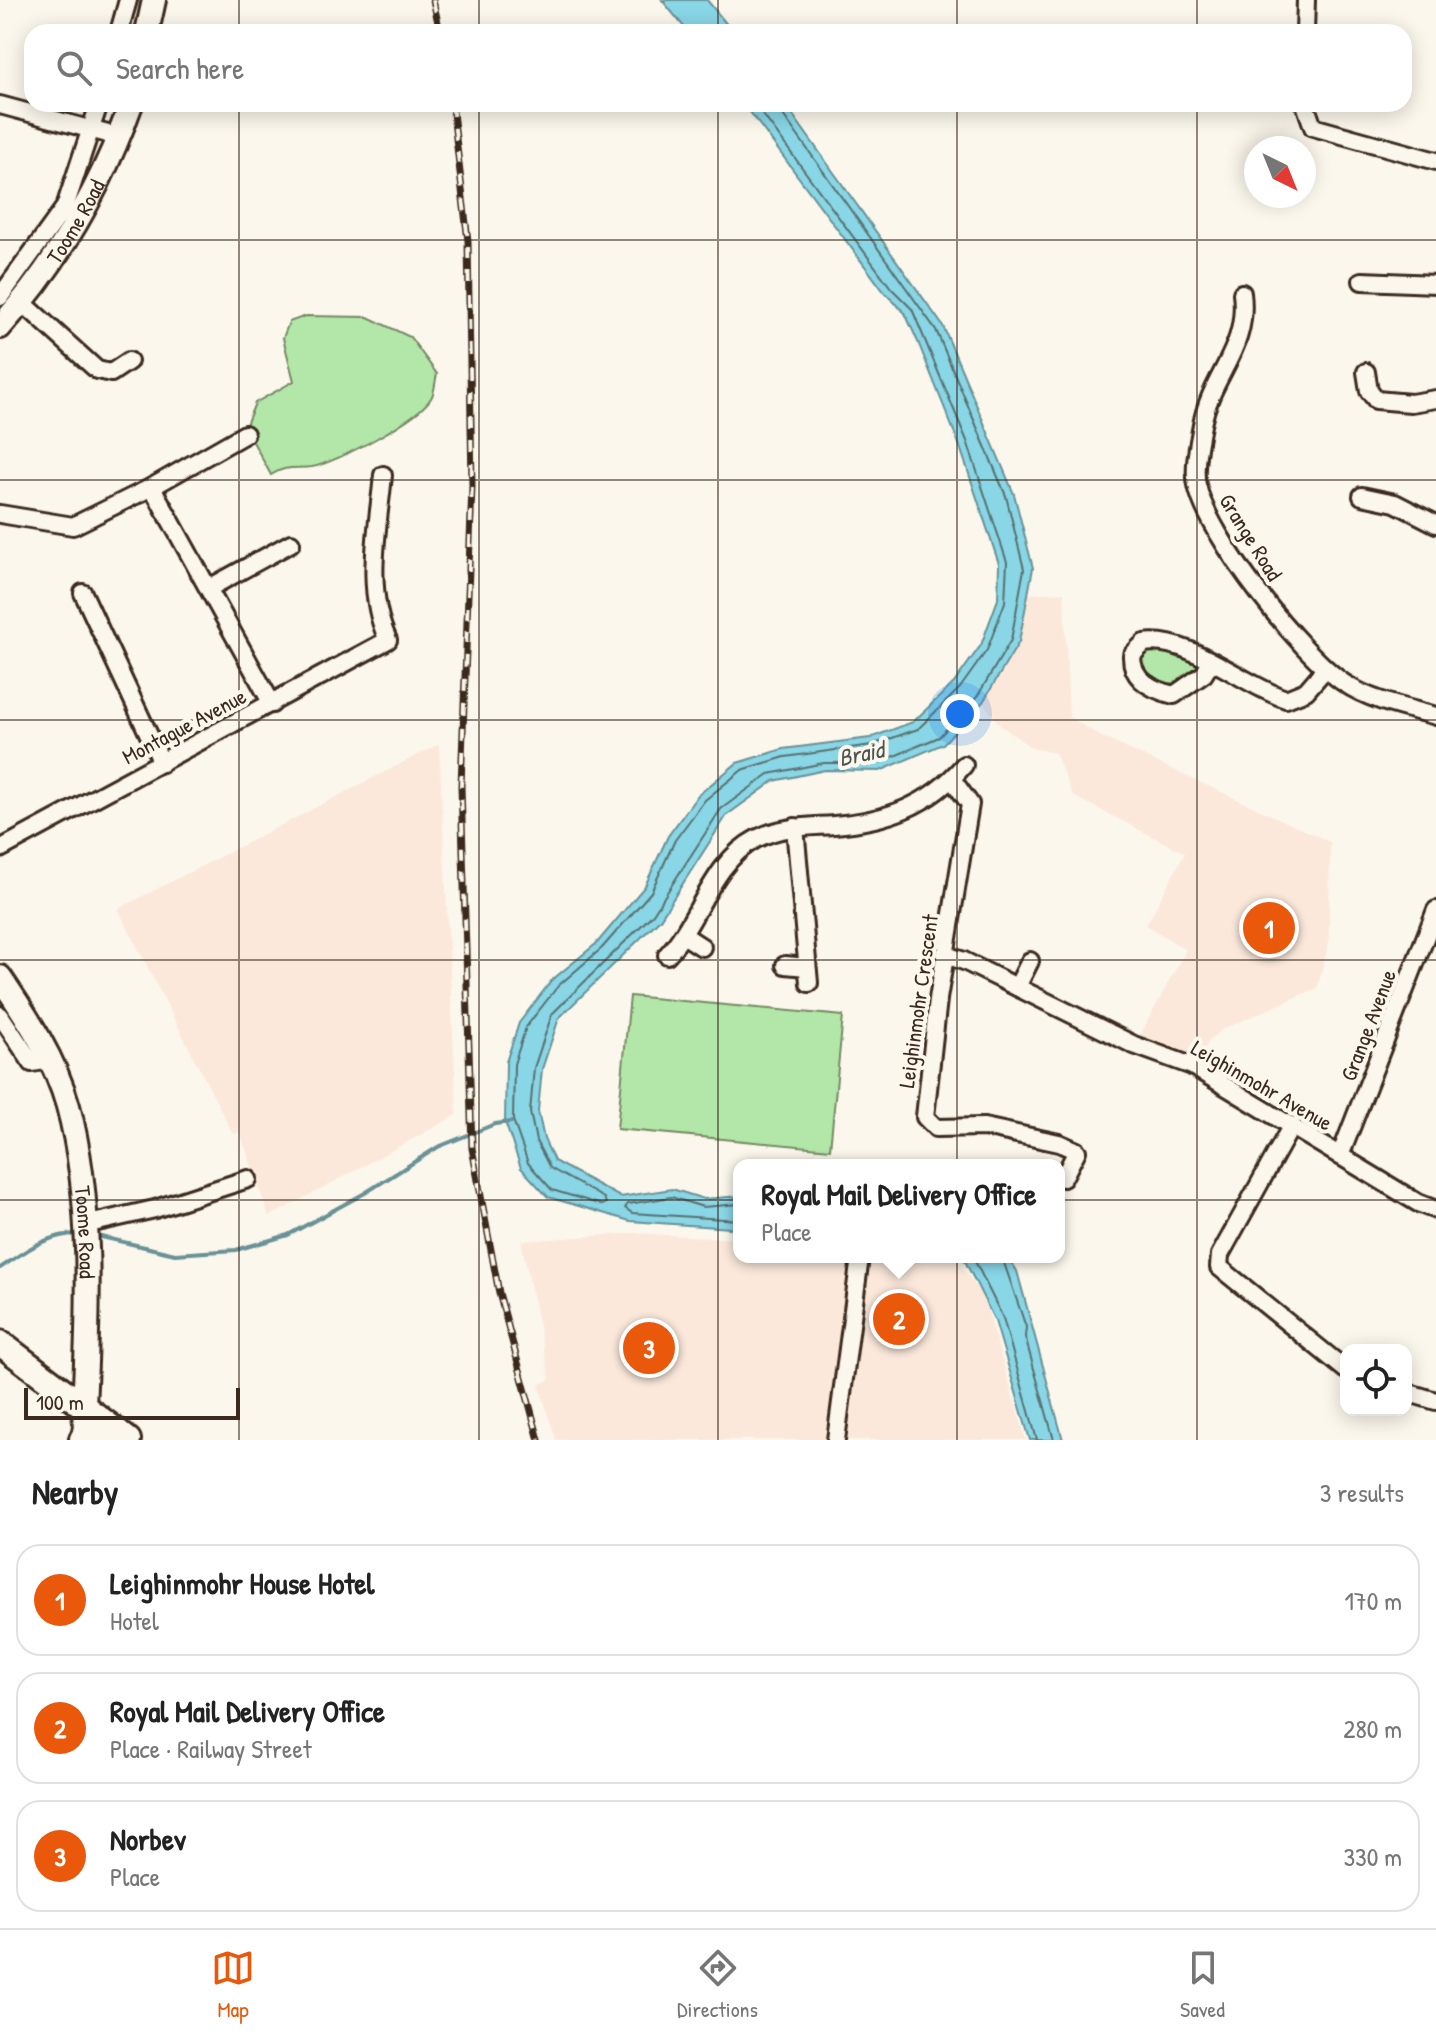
<!DOCTYPE html>
<meta charset="utf-8">
<style>
body{margin:0;font-family:"Patrick Hand",sans-serif;background:#f2f2f2;color:#222}
.controls{position:absolute;right:24px;bottom:24px;display:grid;overflow:hidden;border-radius:16px;box-shadow:0 4px 20px #0003}
.controls button{width:72px;height:72px;display:grid;place-items:center;padding:0;border:0;border-bottom:2px solid #e0e0e0;background:#fff;color:#222;font:40px sans-serif}
.compass{position:absolute;left:1244px;top:136px;width:72px;height:72px;border-radius:50%;background:#fff;box-shadow:0 4px 20px #0003;rotate:137deg}
.scale{position:absolute;left:24px;bottom:20px;width:216px;box-sizing:border-box;padding-left:8px;border:4px solid #3b2a1e;border-top:0;font-size:22px;line-height:28px;white-space:nowrap;color:#3b2a1e;-webkit-text-stroke:6px #fbf7ec;paint-order:stroke}
.you{position:absolute;left:960px;top:714px;width:28px;height:28px;margin:-20px;border:6px solid #fff;border-radius:50%;background:#1a73e8;box-shadow:0 0 0 12px #1a73e833}
.badge{display:grid;place-items:center;width:52px;height:52px;border-radius:50%;background:#ea580c;color:#fff;font-size:26px;font-weight:700}
.pin{position:absolute;translate:-50% -50%;border:4px solid #fff;box-shadow:0 2px 8px #0006}
.popup{position:absolute;left:733px;top:1159px;width:332px;height:104px;box-sizing:border-box;display:grid;place-content:center;border-radius:16px;background:#fff;filter:drop-shadow(0 2px 6px #0005);font-size:26px;white-space:nowrap;color:#767676}
.popup b{font-size:30px;color:#222}
.popup::after{content:'';position:absolute;left:50%;top:100%;margin-left:-16px;border:16px solid transparent;border-top-color:#fff}
.list{margin:0;padding:0;list-style:none}
h2{display:flex;justify-content:space-between;align-items:center;height:104px;margin:0;padding:0 32px;font-size:34px}
h2 small{font-size:26px;font-weight:400;color:#767676}
.list li{display:grid;grid-template-columns:52px 1fr auto;gap:24px;align-items:center;box-sizing:border-box;height:112px;margin:0 16px 16px;padding:0 16px;border:2px solid #e0e0e0;border-radius:24px}
.list b{display:block;font-size:30px;white-space:nowrap}
.list p{margin:0;font-size:26px;white-space:nowrap;color:#767676}
.list em{font-size:26px;font-style:normal;color:#767676}
.icon{flex:none;width:44px;height:44px;fill:none;stroke:currentColor;stroke-width:2;stroke-linecap:round;stroke-linejoin:round}
.map{position:relative;flex:none;width:1436px;height:1440px;overflow:hidden}
.search{position:absolute;background:#fff;box-shadow:0 4px 20px #0003;left:24px;right:24px;top:24px;height:88px;display:flex;align-items:center;gap:20px;box-sizing:border-box;padding:0 28px;border-radius:24px;color:#767676;font-size:30px}
.sheet{height:488px;background:#fff}
nav{display:flex;justify-content:space-around;align-items:center;box-sizing:border-box;height:112px;border-top:2px solid #e0e0e0;background:#fff;font-size:22px;color:#767676}
nav a{display:grid;justify-items:center;gap:4px}
nav .on{color:#ea580c}
.map>svg:first-child{display:block}
</style>
<div class="map">
<svg width="1436" height="1440" viewBox="0 0 1436 1440">
<rect width="100%" height="100%" fill="#fbf7ec"/>
<filter id="ink" filterUnits="userSpaceOnUse"><feTurbulence type="fractalNoise" baseFrequency=".0125" numOctaves="2"/><feDisplacementMap in="SourceGraphic" scale="16" xChannelSelector="R" yChannelSelector="G"/><feConvolveMatrix kernelMatrix="1 2 1 2 8 2 1 2 1" color-interpolation-filters="sRGB"/></filter>
<g filter="url(#ink)">
<g fill="#fbe8db">
<path d="M1064 592 1069 717 1102 737 1330 842 1329 942 1317 988 1223 1029 1210 1039 1198 1060 1139 1037 1186 950 1146 925 1185 853 1073 796 1055 753 1032 748 1001 726 983 702 1019 642 1028 594Z"/>
<path d="M439 744 457 1115 269 1217 240 1132 233 1134 118 909Z"/>
<path d="M635 1233 739 1239V1257H955L984 1298 1026 1440H556L539 1385 550 1379 521 1241Z"/>
</g>
<g fill="#b2e7a9" stroke="#768864" stroke-width="2">
<path d="M306 316 368 317 410 337 437 374C435 381 435 392 431 398 420 418 336 463 312 467 295 469 286 465 271 475L245 427 255 403 294 381 283 338 289 322Z"/>
<path d="M1151 649 1197 663 1198 671 1182 685 1168 688 1145 675 1139 658Z"/>
<path d="M630 996 843 1016 830 1149 617 1129Z"/>
</g>
<g fill="#88d6e6" stroke="#699196" stroke-width="2">
<path d="M662 0H707L733 32H688Z"/>
<path d="M744 104H785L943 326 1014 494 1033 568 1019 642 983 702 943 744 880 771 825 770 774 781 727 815 660 919 559 1018 542 1069 538 1111 544 1139 554 1161 620 1197 672 1189 704 1199 739 1196V1228H731L630 1221 548 1197 521 1168 505 1122 506 1062 519 1023 552 980 597 943 645 886 668 836 698 795 737 763 783 749 870 738 913 722 954 683 981 645 998 599 999 564 959 444 918 342 905 313 885 293Z"/>
<path d="M963 1257H1008L1017 1271 1063 1440H1030L995 1321Z"/>
</g>
<g fill="none" stroke-linecap="round" stroke-linejoin="round">
<g stroke="#5a6f6e" stroke-width="2">
<path d="M755 104 891 288 912 309 967 441 1007 562 1005 602 987 650 960 688 918 729 872 745 785 757 742 770 705 800 675 840 651 892 602 948 558 986 526 1027 514 1064 513 1120 528 1163 552 1190 602 1205 606 1203 604 1198 550 1168 536 1141 530 1112 534 1068 552 1014 653 914 721 809 769 774 824 763H878L939 737 977 697 1011 640 1024 569 1006 496 936 330 781 112 779 104"/>
<path d="M739 1204 703 1207 671 1197 628 1204 625 1208 632 1213 739 1220"/>
<path d="M973 1257 1003 1318 1037 1440"/>
<path d="M1002 1257 1026 1327 1025 1337 1054 1440"/>
</g>
<g stroke="#699196" stroke-width="4">
<path d="M93 1235 175 1254 236 1250 288 1235 365 1193 438 1147 495 1124 511 1122"/>
<path d="M0 1268C26 1251 48 1233 80 1234"/>
</g>
<defs>
<g id="street">
<path d="M119 32 128 0"/>
<path d="M1305 32 1306 0"/>
<path d="M1305 104 1313 127 1436 161"/>
<path d="M0 105 119 137"/>
<path d="M1362 281 1436 284"/>
<path d="M1242 293C1249 350 1211 374 1202 425 1199 442 1193 468 1197 485 1208 537 1300 653 1344 683 1371 701 1406 708 1436 716"/>
<path d="M0 297 65 207 99 104"/>
<path d="M22 302 97 370 111 373 129 361"/>
<path d="M1366 372 1369 391 1376 400 1411 403 1436 399"/>
<path d="M152 487 272 704"/>
<path d="M1362 496 1395 503 1436 524"/>
<path d="M0 514 73 526 152 487 245 434"/>
<path d="M211 587 291 543"/>
<path d="M83 593 162 763"/>
<path d="M1211 662 1204 674 1174 695C1153 690 1131 680 1132 655L1144 643C1190 636 1244 686 1286 699L1306 691 1325 669"/>
<path d="M952 779 970 804 938 999 925 1117 936 1128 984 1127 1059 1143 1077 1151 1063 1178"/>
<path d="M795 827 809 983"/>
<path d="M0 849 388 640C364 589 378 529 383 475"/>
<path d="M685 936 702 947"/>
<path d="M667 955C699 921 712 862 756 839 781 826 807 827 834 825 886 821 929 806 964 765"/>
<path d="M945 955 964 961 1134 1045 1192 1066 1418 1203 1436 1210"/>
<path d="M785 965 807 967"/>
<path d="M1017 987 1030 961"/>
<path d="M0 1015 32 1063 50 1060"/>
<path d="M1292 1125 1220 1255 1219 1267 1346 1370"/>
<path d="M1340 1156 1436 910"/>
<path d="M84 1225 155 1209 248 1179"/>
<path d="M1406 1392 1436 1401"/>
<path d="M836 1440 860 1257"/>
</g>
<g id="secondary">
<path d="M147 32 154 0"/>
<path id="s1" d="M0 327C58 263 102 185 131 104"/>
<path id="s2" d="M0 977C27 1017 55 1059 68 1106 93 1198 89 1311 84 1405 83 1419 88 1426 81 1440"/>
</g>
<g id="primary">
<path d="M0 1343 128 1440"/>
<path d="M82 1439 118 1432"/>
</g>
</defs>
<use href="#street" stroke="#3b2a1e" stroke-width="22"/>
<use href="#secondary" stroke="#3b2a1e" stroke-width="28"/>
<use href="#primary" stroke="#3b2a1e" stroke-width="30"/>
<use href="#street" stroke="#fbf7ec" stroke-width="16"/>
<use href="#secondary" stroke="#fbf7ec" stroke-width="22"/>
<use href="#primary" stroke="#fbf7ec" stroke-width="24"/>
<defs>
<g id="rail">
<path d="M433 0 440 32"/>
<path d="M452 104 468 241 472 486 461 786 472 1148 499 1293 539 1440"/>
</g>
</defs>
<use href="#rail" stroke="#3b2a1e" stroke-width="7"/>
<use href="#rail" stroke="#fbf7ec" stroke-width="4" stroke-dasharray="12" stroke-linecap="butt"/>
</g>
</g>
<path fill="none" stroke="#3b2a1e" stroke-width="2" stroke-opacity="0.55" d="M239 0V32M479 0V32M718 0V32M957 0V32M1197 0V32M239 104V1440M479 104V1440M718 104V1440M957 104V1440M1197 104V1440M0 240H1436M0 480H1436M0 720H1436M0 960H1436M0 1200H1436"/>
<g text-anchor="middle" stroke-width="8" stroke-linejoin="round" paint-order="stroke">
<g font-size="22" fill="#3b2a1e" stroke="#fbf7ec">
<text dy="8" stroke="none"><textPath href="#s1" startOffset="130">Toome Road</textPath></text>
<text transform="translate(1251 537) rotate(58)" y="8">Grange Road</text>
<text transform="translate(184 726) rotate(-28)" y="8">Montague Avenue</text>
<text transform="translate(918 1001) rotate(-82)" y="8">Leighinmohr Crescent</text>
<text transform="translate(1368 1025) rotate(-69)" y="8">Grange Avenue</text>
<text transform="translate(1262 1085) rotate(30)" y="8">Leighinmohr Avenue</text>
<text dy="8" stroke="none"><textPath href="#s2" startOffset="274">Toome Road</textPath></text>
</g>
<g font-size="24" font-style="italic" fill="#4e5550" stroke="#fbf7ec">
<text transform="translate(861 754) rotate(-12)" y="8">Braid</text>
</g>
</g>
</svg>
<div class="controls">
<button><svg class="icon" aria-label="locate" viewBox="0 0 24 24"><circle cx="12" cy="12" r="6"/><path d="M12 2v4M12 18v4M2 12h4M18 12h4"/></svg></button>
</div>
<svg class="compass" viewBox="-18 -18 36 36"><path d="M0-13l5 13h-10z" fill="#e53935"/><path d="M0 13l5-13h-10z" fill="#767676"/></svg>
<div class="scale">100 m</div>
<div class="you"></div>
<div class="pin badge" style="left:1269px;top:928px">1</div>
<div class="pin badge" style="left:899px;top:1319px">2</div>
<div class="popup"><b>Royal Mail Delivery Office</b>Place</div>
<div class="pin badge" style="left:649px;top:1348px">3</div>
<div class="search"><svg class="icon" aria-label="search" viewBox="0 0 24 24"><circle cx="10" cy="10" r="6"/><path d="M15 15l6 6"/></svg>Search here</div>
</div>
<section class="sheet">
<h2>Nearby<small>3 results</small></h2>
<ul class="list">
<li><span class="badge">1</span><div><b>Leighinmohr House Hotel</b><p>Hotel</p></div><em>170 m</em></li>
<li><span class="badge">2</span><div><b>Royal Mail Delivery Office</b><p>Place · Railway Street</p></div><em>280 m</em></li>
<li><span class="badge">3</span><div><b>Norbev</b><p>Place</p></div><em>330 m</em></li>
</ul>
</section>
<nav>
<a class="on"><svg class="icon" aria-label="map" viewBox="0 0 24 24"><path d="M3 6l6-2 6 2 6-2v14l-6 2-6-2-6 2zM9 4v14M15 6v14"/></svg>Map</a>
<a><svg class="icon" aria-label="directions" viewBox="0 0 24 24"><path d="M12 3l9 9-9 9-9-9zM9 14v-3h6M13 9l2 2-2 2"/></svg>Directions</a>
<a><svg class="icon" aria-label="saved" viewBox="0 0 24 24"><path d="M7 4h10v16l-5-4-5 4z"/></svg>Saved</a>
</nav>
